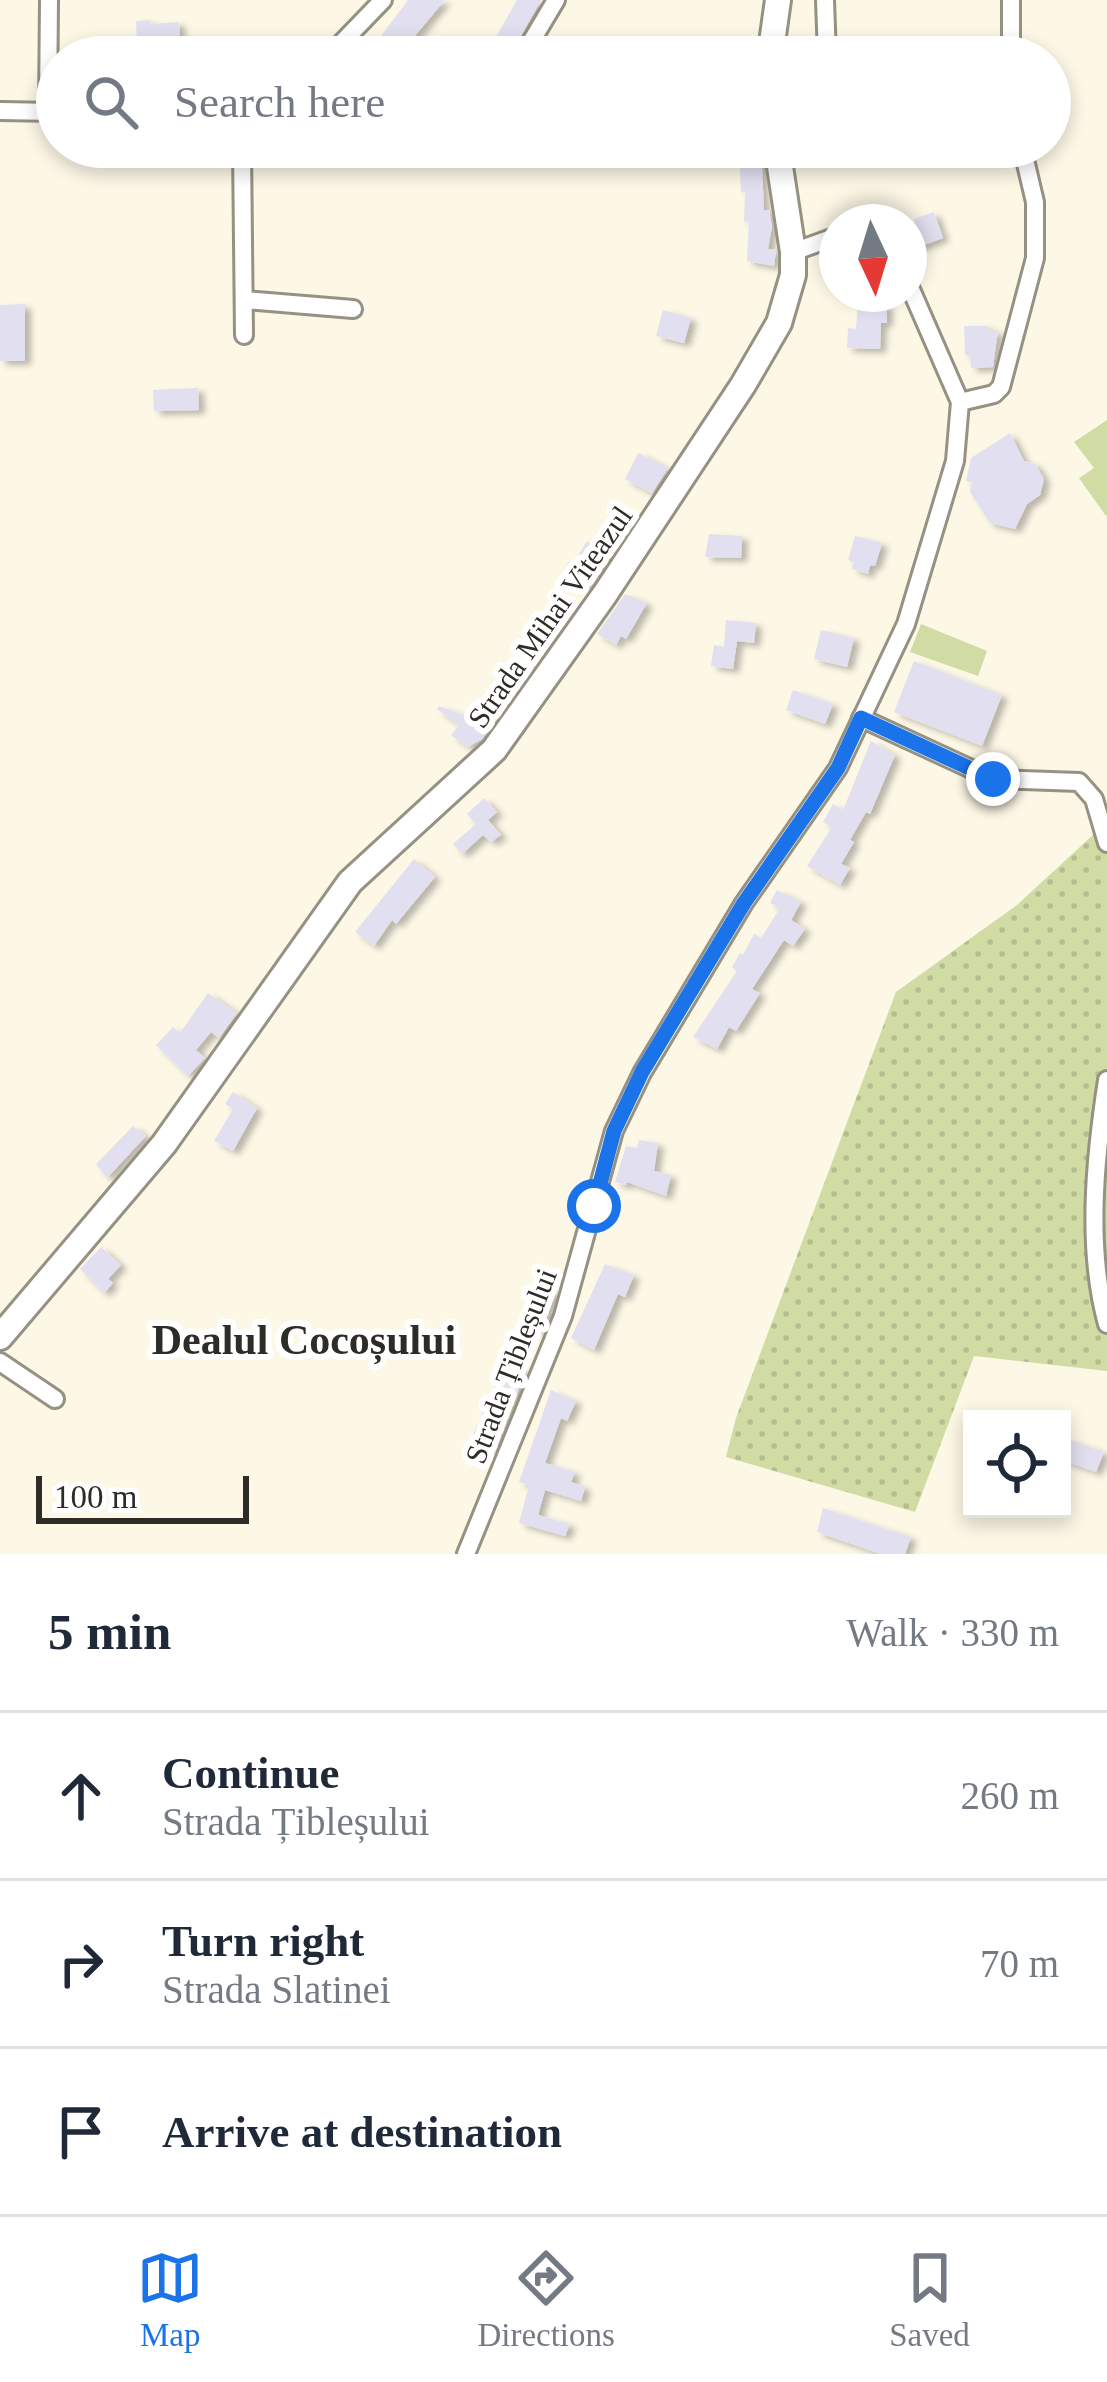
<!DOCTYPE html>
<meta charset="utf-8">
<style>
body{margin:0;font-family:"Times New Roman",serif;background:#f2f2f3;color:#1f2937}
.controls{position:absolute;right:36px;bottom:36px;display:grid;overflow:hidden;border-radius:0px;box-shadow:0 6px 18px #0003}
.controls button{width:108px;height:108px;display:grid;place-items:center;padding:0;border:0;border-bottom:3px solid #e0e1e3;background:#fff;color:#1f2937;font:60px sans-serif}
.compass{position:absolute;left:819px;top:204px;width:108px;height:108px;border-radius:50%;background:#fff;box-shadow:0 6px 18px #0003;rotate:176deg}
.scale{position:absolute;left:36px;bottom:30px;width:213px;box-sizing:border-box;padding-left:12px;border:6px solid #2e2c26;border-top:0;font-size:33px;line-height:42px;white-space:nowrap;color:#2e2c26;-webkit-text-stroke:9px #fff;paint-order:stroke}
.stop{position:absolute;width:36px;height:36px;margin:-27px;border:9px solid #1a73e8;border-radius:50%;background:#fff}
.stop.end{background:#1a73e8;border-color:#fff;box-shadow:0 3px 12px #0008}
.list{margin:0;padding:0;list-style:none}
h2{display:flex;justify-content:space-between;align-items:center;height:156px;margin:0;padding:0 48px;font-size:51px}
h2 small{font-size:39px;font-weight:400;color:#747a83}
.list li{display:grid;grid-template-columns:78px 1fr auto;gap:36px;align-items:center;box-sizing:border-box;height:168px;padding:0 48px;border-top:3px solid #e0e1e3}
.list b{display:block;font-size:45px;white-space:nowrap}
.list p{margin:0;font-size:39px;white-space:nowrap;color:#747a83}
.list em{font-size:39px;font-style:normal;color:#747a83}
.icon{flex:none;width:66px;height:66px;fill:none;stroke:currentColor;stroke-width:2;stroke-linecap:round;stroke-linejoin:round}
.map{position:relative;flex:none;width:1107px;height:1554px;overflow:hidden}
.search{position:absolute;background:#fff;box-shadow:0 6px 18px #0003;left:36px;right:36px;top:36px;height:132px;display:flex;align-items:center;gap:30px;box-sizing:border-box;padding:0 42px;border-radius:66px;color:#747a83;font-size:45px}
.sheet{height:660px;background:#fff}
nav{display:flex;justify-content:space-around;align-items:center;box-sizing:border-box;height:168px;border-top:3px solid #e0e1e3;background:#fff;font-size:33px;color:#747a83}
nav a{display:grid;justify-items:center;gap:6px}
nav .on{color:#1a73e8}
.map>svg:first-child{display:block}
</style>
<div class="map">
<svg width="1107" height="1554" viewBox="0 0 1107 1554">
<defs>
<pattern id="grass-dots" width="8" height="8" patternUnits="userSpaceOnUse" patternTransform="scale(3)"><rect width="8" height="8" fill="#d1dca5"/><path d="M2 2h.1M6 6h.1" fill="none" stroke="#b4bd8e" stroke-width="1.8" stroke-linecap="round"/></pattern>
<filter id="shadow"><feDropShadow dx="6" dy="4" stdDeviation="3" flood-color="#0004"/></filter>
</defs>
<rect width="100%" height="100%" fill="#fdf7e6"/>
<path fill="url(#grass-dots)" d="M1107 822V1371L974 1356 915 1512 726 1457 736 1418 896 992 1017 905Z"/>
<g fill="#d1dca5">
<path d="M1107 420V515L1106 516 1079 478 1094 468 1074 442Z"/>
<path d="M921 624 987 651 978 676 910 652Z"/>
</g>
<g fill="#e2e0f0" filter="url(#shadow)">
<path d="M408 0H445L408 44 401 39 389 57H360L373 36 378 40Z"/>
<path d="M517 0H541L509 57H499L488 51Z"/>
<path d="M150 20V24L179 22 181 57H162L161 41 137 42 136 21Z"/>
<path d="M739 147H761L764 210H769L772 227 768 249 776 250 774 266 747 261 749 221 744 222 745 192H741Z"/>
<path d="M934 212 943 238 913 249 909 237 919 234 914 219Z"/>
<path d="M858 303 887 304V323H881L880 349 847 348 848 328 856 329Z"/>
<path d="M25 304V361H0V305Z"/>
<path d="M663 310 691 318 684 343 656 336Z"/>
<path d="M964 326H988V331L998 330 993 367 971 368 970 355H965Z"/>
<path d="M198 388 199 410 154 411 153 390Z"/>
<path d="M1010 433 1024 461 1035 464 1044 479 1040 495 1027 504 1015 529 990 523 970 492 972 482 966 481 971 458Z"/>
<path d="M638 453 668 468 652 493 625 479Z"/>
<path d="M616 530 625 534 588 589 563 571 569 561 573 564 587 541 606 552Z"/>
<path d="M709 534 742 536 741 558 705 557Z"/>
<path d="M855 536 882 543 875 566 870 565 868 574 852 569 854 562 848 560Z"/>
<path d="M625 594 647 603 626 639 621 636 616 645 597 634Z"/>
<path d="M726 620 756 623 754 643 737 641 733 669 711 666 714 645 724 647Z"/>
<path d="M821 630 854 638 847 667 814 659Z"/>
<path d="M914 661 1002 695 982 746 894 712Z"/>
<path d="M793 690 833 704 825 724 786 710Z"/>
<path d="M439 706 469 717 477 707 496 719 482 739 468 747 451 735 459 725 437 709Z"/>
<path d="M871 741 895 755 870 814 866 812 850 840 854 842 841 864 850 868 840 885 807 866 832 827 823 822 833 804 843 810Z"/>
<path d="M484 798 497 812 488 820 501 835 491 842 483 835 462 854 453 844 476 824 467 814Z"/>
<path d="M414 859 435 877 396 924 392 920 374 946 355 932Z"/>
<path d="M777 890 801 902 791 920 805 929 793 946 784 940 752 989 760 993 736 1031 729 1027 717 1049 693 1037 737 971 732 967 740 953 743 955 754 934 761 938 780 908 770 903Z"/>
<path d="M208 993 237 1013 219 1038 211 1032 196 1050 205 1058 188 1076 156 1045 173 1027 180 1033Z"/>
<path d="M233 1092 257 1108 233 1151 214 1141 233 1109 225 1104Z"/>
<path d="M133 1126 146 1136 107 1178 96 1164Z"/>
<path d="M639 1140 658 1143 654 1171 671 1175 666 1196 627 1182 626 1185 615 1182 626 1146 637 1148Z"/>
<path d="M101 1247 121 1265 108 1279 113 1283 104 1293 80 1269Z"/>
<path d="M605 1264 634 1275 625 1297 618 1294 594 1350 571 1338Z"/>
<path d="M543 1286 556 1292 541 1331 524 1324Z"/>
<path d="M505 1363 526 1371 495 1449 471 1439Z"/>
<path d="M551 1390 576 1401 567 1421 561 1418 545 1463 575 1472 571 1482 585 1487 581 1501 545 1490 538 1515 570 1524 565 1536 519 1523 529 1485 519 1482Z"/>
<path d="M1068 1439 1104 1452 1096 1472 1062 1460Z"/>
<path d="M823 1508 911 1537 905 1554H881L817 1532Z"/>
</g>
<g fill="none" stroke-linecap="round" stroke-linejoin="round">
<defs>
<g id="minor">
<path d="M825 0 827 57"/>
<path d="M328 57 383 0"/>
<path d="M522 57 556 0"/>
<path d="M1011 57V0"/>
<path d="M0 111 56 112"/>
<path d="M48 112 49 0"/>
<path d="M242 147 244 335"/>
<path d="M793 252 837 236"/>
<path d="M244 300 353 309"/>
<path d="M960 402 994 394 1001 387 1035 258V202L1022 147"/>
<path d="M861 718 993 779 1079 782 1094 799 1107 843"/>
<path d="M1107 1080C1095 1158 1086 1248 1107 1324"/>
<path d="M0 1362 55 1399"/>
<path d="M466 1554 563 1316 614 1131 642 1073 744 903 838 768 906 624 955 461 960 402 909 285"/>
</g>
<g id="secondary">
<path d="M770 57 778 0"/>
<path d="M0 1337 164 1144 350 882 494 750 605 594 743 385 779 323 793 275V252L777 147"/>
</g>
</defs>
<use href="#minor" stroke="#969182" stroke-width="22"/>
<use href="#secondary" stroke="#969182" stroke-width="30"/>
<use href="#minor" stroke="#fff" stroke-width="16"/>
<use href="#secondary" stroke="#fff" stroke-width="24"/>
</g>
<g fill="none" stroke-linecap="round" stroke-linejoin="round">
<path stroke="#1a73e8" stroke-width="15" d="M594 1206 614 1131 642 1072 744 903 838 768 861 718 993 779"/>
</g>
<g text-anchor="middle" stroke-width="12" stroke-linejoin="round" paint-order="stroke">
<g font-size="30" fill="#2e2c26" stroke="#fff">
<text transform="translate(550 617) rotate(-55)" y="10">Strada Mihai Viteazul</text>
<text transform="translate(511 1366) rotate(-69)" y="10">Strada Țibleșului</text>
</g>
<g font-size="42" font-weight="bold" fill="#2e2c26" stroke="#fff">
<text x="304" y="1354">Dealul Cocoșului</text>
</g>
</g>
</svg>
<div class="controls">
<button><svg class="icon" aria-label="locate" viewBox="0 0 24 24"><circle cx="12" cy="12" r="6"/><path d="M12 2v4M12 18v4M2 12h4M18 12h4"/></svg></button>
</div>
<svg class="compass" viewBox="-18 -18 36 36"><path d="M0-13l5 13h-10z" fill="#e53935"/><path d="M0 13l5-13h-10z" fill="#747a83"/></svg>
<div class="scale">100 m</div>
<div class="stop" style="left:594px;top:1206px"></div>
<div class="stop end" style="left:993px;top:779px"></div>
<div class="search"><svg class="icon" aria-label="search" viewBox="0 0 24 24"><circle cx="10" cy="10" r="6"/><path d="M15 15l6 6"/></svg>Search here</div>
</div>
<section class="sheet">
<h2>5 min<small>Walk · 330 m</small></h2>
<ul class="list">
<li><svg class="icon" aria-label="ahead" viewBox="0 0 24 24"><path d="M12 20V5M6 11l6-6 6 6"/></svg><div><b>Continue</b><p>Strada Țibleșului</p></div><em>260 m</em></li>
<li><svg class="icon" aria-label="right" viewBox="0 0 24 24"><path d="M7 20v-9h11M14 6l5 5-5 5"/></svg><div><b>Turn right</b><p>Strada Slatinei</p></div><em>70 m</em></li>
<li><svg class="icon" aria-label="arrive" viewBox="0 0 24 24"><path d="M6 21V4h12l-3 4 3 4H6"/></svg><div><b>Arrive at destination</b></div></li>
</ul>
</section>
<nav>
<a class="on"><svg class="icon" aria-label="map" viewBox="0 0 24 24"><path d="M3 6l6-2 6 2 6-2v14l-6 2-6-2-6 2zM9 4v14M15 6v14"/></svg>Map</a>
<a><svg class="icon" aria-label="directions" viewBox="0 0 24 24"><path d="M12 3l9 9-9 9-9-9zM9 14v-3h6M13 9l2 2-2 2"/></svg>Directions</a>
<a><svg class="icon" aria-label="saved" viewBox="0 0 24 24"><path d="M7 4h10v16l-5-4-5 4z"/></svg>Saved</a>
</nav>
